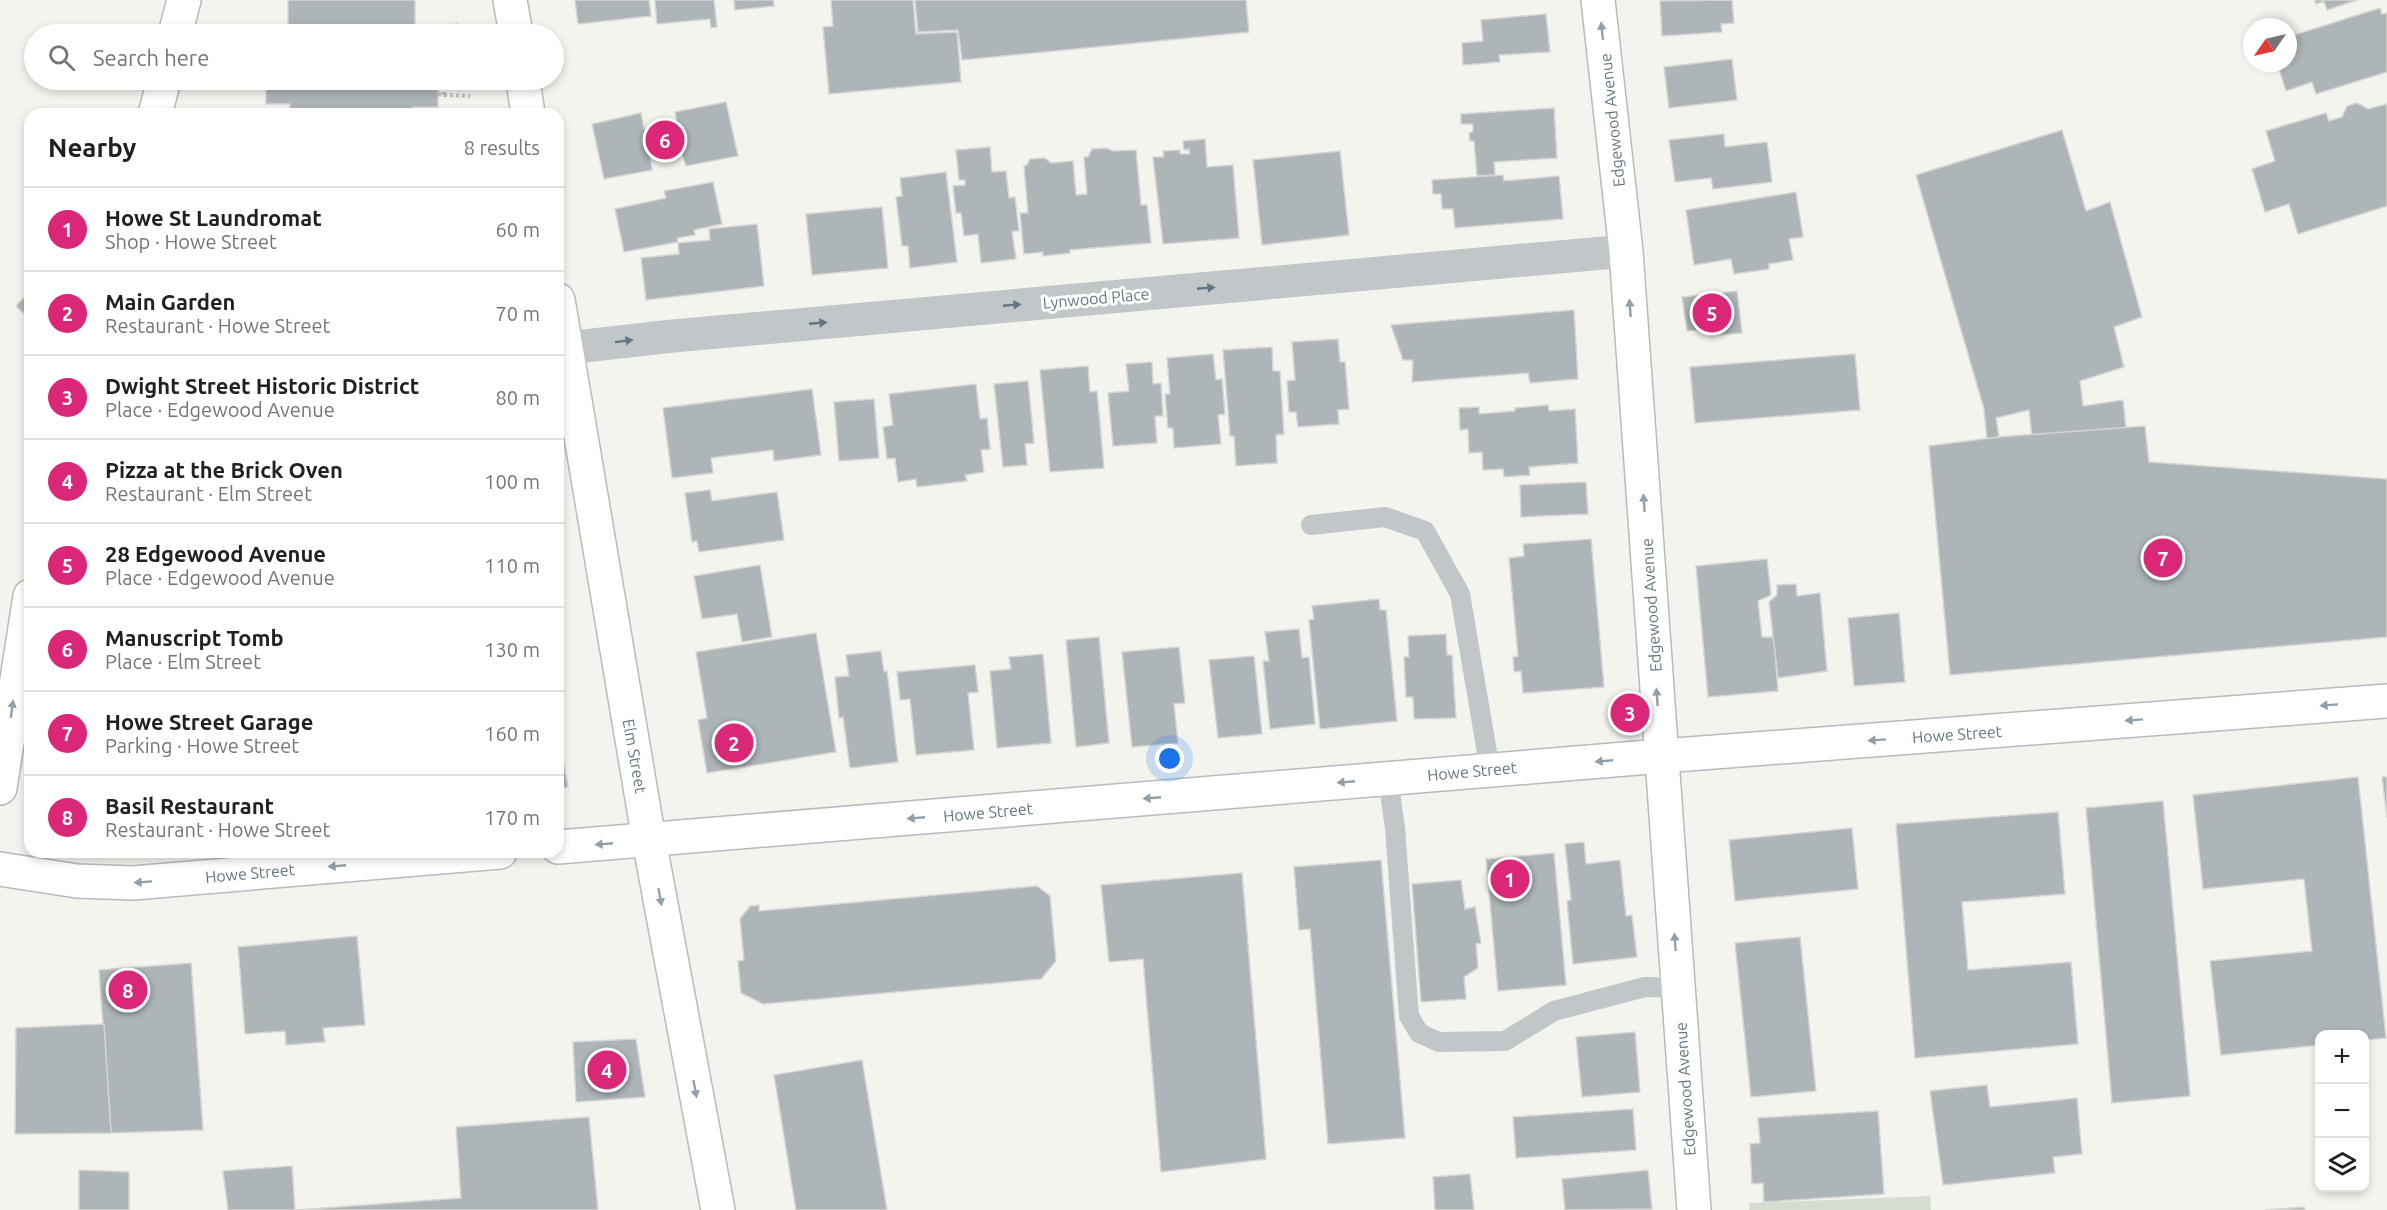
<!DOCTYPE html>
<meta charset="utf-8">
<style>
body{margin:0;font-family:Ubuntu,sans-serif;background:#f2f2f2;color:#202124}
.controls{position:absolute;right:18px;bottom:18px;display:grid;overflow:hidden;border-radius:12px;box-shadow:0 3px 9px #0003}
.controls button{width:54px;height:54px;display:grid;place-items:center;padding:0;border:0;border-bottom:2px solid #e0e0e0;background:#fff;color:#202124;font:30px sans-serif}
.compass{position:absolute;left:2243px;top:18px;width:54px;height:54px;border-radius:50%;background:#fff;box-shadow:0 3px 9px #0003;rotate:236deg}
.you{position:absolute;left:1170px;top:759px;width:21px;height:21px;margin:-15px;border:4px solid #fff;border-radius:50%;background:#1a73e8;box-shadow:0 0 0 9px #1a73e833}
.badge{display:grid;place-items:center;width:39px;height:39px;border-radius:50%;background:#db2777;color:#fff;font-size:20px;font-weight:700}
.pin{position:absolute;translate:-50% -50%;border:3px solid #fff;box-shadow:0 2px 6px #0006}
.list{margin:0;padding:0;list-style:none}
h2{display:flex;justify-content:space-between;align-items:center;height:78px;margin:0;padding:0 24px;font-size:26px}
h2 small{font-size:20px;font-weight:400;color:#757577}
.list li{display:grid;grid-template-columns:39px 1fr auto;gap:18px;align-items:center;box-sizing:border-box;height:84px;padding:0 24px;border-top:2px solid #e0e0e0}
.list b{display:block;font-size:22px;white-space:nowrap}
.list p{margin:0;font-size:20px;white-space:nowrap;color:#757577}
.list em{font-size:20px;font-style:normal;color:#757577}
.icon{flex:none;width:33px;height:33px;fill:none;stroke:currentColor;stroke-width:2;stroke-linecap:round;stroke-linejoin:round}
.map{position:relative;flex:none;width:2387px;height:1210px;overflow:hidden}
.search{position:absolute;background:#fff;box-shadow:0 3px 9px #0003;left:24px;top:24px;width:540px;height:66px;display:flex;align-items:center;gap:15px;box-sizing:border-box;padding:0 21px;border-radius:33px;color:#757577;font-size:22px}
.panel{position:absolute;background:#fff;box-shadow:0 3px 9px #0003;left:24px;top:108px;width:540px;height:750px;border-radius:18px}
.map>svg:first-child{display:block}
</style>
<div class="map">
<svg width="2387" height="1210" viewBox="0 0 2387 1210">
<rect width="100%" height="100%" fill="#f4f4ef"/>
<path fill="#d5dcd0" d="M1930 1196 1931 1210H1749V1203Z"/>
<g fill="#adb5b9" stroke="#d5d5d3" stroke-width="1.5">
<rect x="288" y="0" width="127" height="34"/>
<path d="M575 0H649L651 16 578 24Z"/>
<path d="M655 0H714L717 27 711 28 710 19 657 24Z"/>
<path d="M734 0H773L774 6 735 10Z"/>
<path d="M831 0H913L916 34 957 32 961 82 829 94 823 27 833 26Z"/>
<path d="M915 0H1246L1249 32 962 60 958 30 918 32Z"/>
<path d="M1732 0 1734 23 1721 24 1722 32 1662 36 1660 1Z"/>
<path d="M2315 0H2357L2327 10 2324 1 2316 4Z"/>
<path d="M2380 8 2382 14 2387 13V72L2316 94 2312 82 2286 91 2277 63H2288V37Z"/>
<path d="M1546 14 1550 52 1499 55 1500 62 1463 65 1462 43 1483 41 1481 20Z"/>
<path d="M1732 59 1737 100 1669 108 1664 67Z"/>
<path d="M266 80H438V107H413V114H290V104H266Z"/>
<path d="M726 102 738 156 686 166 681 151 650 156 652 170 604 179 592 124 641 113 644 129 677 122 675 112Z"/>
<path d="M2357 103 2368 109 2387 104V206L2298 234 2289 204 2265 212 2252 169 2275 161 2266 131 2326 113 2329 121 2342 117 2347 106Z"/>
<path d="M1554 108 1557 158 1494 162 1495 175 1477 176 1474 141H1470L1469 133 1473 132V124H1461V114Z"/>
<path d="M2062 130 2086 211 2110 202 2142 317 2114 327 2124 367 2080 381 2083 406 2123 400 2126 428 2032 436 2029 410 1996 418 1999 437 1987 439 1984 409 1916 175Z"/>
<path d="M1724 134 1725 147 1767 142 1772 182 1713 189 1711 178 1675 182 1669 140Z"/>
<path d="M1205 139 1207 167 1233 165 1239 238 1163 244 1153 157H1164L1163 151 1180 150V154H1190L1189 149 1184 150 1183 141Z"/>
<path d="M990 147 992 172 1006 171 1009 198 1015 197 1019 231H1012L1016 259 981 263 978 234 964 236 961 213H956L953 186 965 185V180H959L956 150Z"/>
<path d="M1106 148 1113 151 1136 150 1141 205H1147L1151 243 1070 250V253L1043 256V252L1024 254 1020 213H1028L1024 166 1027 165 1030 159 1045 158 1051 163 1073 161 1076 195 1087 194 1084 157H1088L1092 149Z"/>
<path d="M1340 151 1349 235 1262 245 1253 160Z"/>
<path d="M946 172 957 262 910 268 908 246H902L896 197 902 196 900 178Z"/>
<path d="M1503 175 1504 181 1559 176 1563 219 1455 228 1453 209H1442L1441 194H1433L1432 180Z"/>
<path d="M713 182 722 224 694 230 695 235 677 238 678 242 624 252 615 209 666 198 664 191Z"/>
<path d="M1796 192 1803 237 1789 239 1793 260 1769 264V269L1734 274 1731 259 1694 265 1686 210Z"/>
<path d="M882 207 888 268 812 275 806 214Z"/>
<path d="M757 224 764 286 646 300 641 258 679 254 678 243 710 240 709 229Z"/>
<path d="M30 291V319L16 306Z"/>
<path d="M1737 291 1742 333 1709 336 1708 329 1687 331 1682 297Z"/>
<path d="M1574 310 1578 379 1530 383 1528 373 1412 382 1413 360H1403L1391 325Z"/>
<path d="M1338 339 1340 362H1345L1349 409 1338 410 1339 424 1298 427 1296 412H1289L1287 381 1295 380 1292 342Z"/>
<path d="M1272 347 1273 371H1280L1284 434 1276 435 1277 463 1236 466 1234 436H1230L1223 350Z"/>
<path d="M1213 354 1216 380 1222 379 1225 414 1218 415 1221 444 1174 448 1173 428H1168L1165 394H1170L1167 358Z"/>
<path d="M1855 354 1860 410 1695 423 1690 367Z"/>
<path d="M1152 362 1153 384 1161 383 1163 416H1155L1157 443 1113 446 1108 393 1129 391 1126 364Z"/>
<path d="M1088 366 1090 392 1097 391 1104 468 1050 472 1040 370Z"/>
<path d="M1028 381 1034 443 1025 444 1027 465 1003 467 994 384Z"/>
<path d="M976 384 980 419 987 418 990 449 981 450 984 472 965 475 967 481 917 487 916 479 898 482 895 458 887 459 883 427 893 425 889 394Z"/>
<path d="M812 389 821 455 774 461 773 450 711 458 713 473 672 478 663 408Z"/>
<path d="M874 399 879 458 839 461 834 402Z"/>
<path d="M1548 405 1549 411 1575 409 1578 463 1529 467 1530 475 1504 477 1503 469 1483 470 1482 452 1469 453 1468 429 1460 430 1459 408 1479 407V414L1515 411V408Z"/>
<path d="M2145 426 2149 462 2387 479V637L1950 675 1929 446 1999 437Z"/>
<path d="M1586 482 1588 514 1521 517 1520 485Z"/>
<path d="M710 490 712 501 777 492 784 540 699 552 697 541 692 542 685 493Z"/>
<path d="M1591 539 1604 687 1523 693 1521 671 1514 672 1513 657 1518 656 1509 558 1524 556 1523 544Z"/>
<path d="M1767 559 1771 595 1758 601 1762 637H1774L1778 691 1708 697 1696 566Z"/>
<path d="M760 565 772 637 742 642 737 614 702 619 694 576Z"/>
<path d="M1796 584 1797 596 1820 593 1827 671 1778 678 1769 602 1777 595V585Z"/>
<path d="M1379 599 1380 610H1386L1397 721 1320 729 1309 620 1314 619 1312 606Z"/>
<path d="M1899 613 1905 682 1854 686 1848 618Z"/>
<path d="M1299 629 1302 658 1309 657 1315 724 1270 729 1263 661H1269L1265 632Z"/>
<path d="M816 633 836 752 707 773 698 720 707 718 696 652Z"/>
<path d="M1446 634 1447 655H1452L1456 718 1414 719 1413 697H1406L1404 657H1409L1408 636Z"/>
<path d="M1099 637 1109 743 1076 747 1066 640Z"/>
<path d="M1179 647 1185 703 1174 704 1178 743 1132 747 1122 652Z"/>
<path d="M881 651 884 672 887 671 898 762 850 768 843 717 839 718 835 677 849 676 846 655Z"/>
<path d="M1043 654 1051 743 997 748 990 671 1011 669 1009 657Z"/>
<path d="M1254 656 1262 734 1218 738 1209 660Z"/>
<path d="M975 665 978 692 968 693 974 750 916 755 910 699 900 700 897 672Z"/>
<path d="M558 743H560L568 787 558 789Z"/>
<path d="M2358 777 2386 1038 2364 1040V1034H2320V1045L2221 1055 2210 961 2312 951 2304 879 2203 889 2193 795Z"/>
<path d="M2382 777H2387V818Z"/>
<path d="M2163 801 2190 1096 2112 1103 2086 808Z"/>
<path d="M2058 812 2065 894 1962 902 1968 970 2071 962 2078 1044 1915 1058 1896 824Z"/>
<path d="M1852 828 1858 889 1735 901 1729 840Z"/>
<path d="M1584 842 1586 864 1620 860 1626 916 1632 915 1637 957 1573 964 1567 901 1571 900 1565 844Z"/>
<path d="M1554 853 1566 985 1498 991 1486 859Z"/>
<path d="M1381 860 1405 1138 1328 1144 1310 929 1299 930 1294 867Z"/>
<path d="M1242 873 1266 1159 1161 1172 1143 959 1109 962 1101 885Z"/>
<path d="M1461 880 1465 909 1475 907 1481 943 1476 944 1478 968 1464 977 1466 999 1421 1002 1412 884Z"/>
<path d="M1037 886 1050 896 1056 961 1041 979 763 1004 741 993 738 961 744 960 740 919 750 906 759 905V911Z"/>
<path d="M357 936 365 1025 323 1028 325 1042 286 1045 285 1031 245 1034 238 947Z"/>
<path d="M1800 937 1816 1091 1751 1097 1735 943Z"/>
<path d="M191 963 203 1130 111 1133 99 970Z"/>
<path d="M104 1024 111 1133 15 1134 16 1028Z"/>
<path d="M1635 1032 1640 1092 1582 1097 1576 1037Z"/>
<path d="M636 1039 645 1097 576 1102 573 1042Z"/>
<path d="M862 1060 887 1210H796L774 1075Z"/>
<path d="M1987 1085 1990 1107 2077 1098 2082 1154 2053 1157 2055 1173 1943 1185 1930 1091Z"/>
<path d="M1633 1109 1636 1150 1516 1158 1513 1117Z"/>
<path d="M1878 1111 1884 1194 1764 1202 1763 1183 1752 1184 1750 1144 1760 1143 1758 1118Z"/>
<path d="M589 1117 598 1210H296L461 1198 456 1127Z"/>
<path d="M292 1166 295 1210H228L223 1171Z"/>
<path d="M79 1170 129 1172V1210H79Z"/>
<path d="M1648 1170 1652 1209 1565 1210 1562 1179Z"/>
<path d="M1470 1174 1474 1210H1435L1433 1177Z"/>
<path d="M2304 1207 2305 1210H2265Z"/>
</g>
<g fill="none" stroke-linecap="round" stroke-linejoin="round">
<defs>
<g id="secondary">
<path d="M510 0 516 34"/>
<path d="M1598 0 1626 251 1694 1210"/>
<path d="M523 80 528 114"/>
<path d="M558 300 649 840 718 1210"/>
<path d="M558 847 1662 756 2387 701"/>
<path d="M0 869 77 881 133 883 500 852"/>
</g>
<g id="primary">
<path d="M175 34 184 0"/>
<path d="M155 114 164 80"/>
<path d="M0 788 30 596"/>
</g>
</defs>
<use href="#secondary" stroke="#b5bbbf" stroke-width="36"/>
<use href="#primary" stroke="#b4b9bc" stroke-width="36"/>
<g stroke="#bdbfc1" stroke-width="4" stroke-dasharray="3 3" stroke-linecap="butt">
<path d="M444 34V27L459 25"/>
<path d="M438 94 444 95V80"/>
<path d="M444 95 470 96"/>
</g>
<g stroke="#c1c6c8" stroke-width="20">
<path d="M1311 525 1385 517 1425 531 1460 594 1490 770"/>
<path d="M1388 778 1395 828 1409 1016 1419 1033 1439 1042 1505 1041 1554 1011 1645 987 1678 988"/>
</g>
<path stroke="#c1c6c8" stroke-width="33" d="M566 348 673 336 1626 251"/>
<use href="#secondary" stroke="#fff" stroke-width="33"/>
<use href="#primary" stroke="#fff" stroke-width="33"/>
</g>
<defs><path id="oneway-solid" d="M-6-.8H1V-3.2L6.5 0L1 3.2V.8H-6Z" transform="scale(1.5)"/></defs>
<g fill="#909fa8">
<use href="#oneway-solid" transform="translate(1602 31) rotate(-96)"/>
<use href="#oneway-solid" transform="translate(1630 308) rotate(-94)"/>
<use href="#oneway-solid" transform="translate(1644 503) rotate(-94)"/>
<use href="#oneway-solid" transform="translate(1657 697) rotate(-94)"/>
<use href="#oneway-solid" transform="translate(2329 705) rotate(176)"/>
<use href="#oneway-solid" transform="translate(12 709) rotate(-82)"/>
<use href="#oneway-solid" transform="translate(2134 720) rotate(176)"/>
<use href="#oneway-solid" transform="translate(1877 740) rotate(176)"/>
<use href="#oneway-solid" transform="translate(1604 761) rotate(175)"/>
<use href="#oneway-solid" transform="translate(1346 782) rotate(175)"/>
<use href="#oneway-solid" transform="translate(1152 798) rotate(175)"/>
<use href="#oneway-solid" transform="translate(916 818) rotate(175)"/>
<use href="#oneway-solid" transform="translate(604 844) rotate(175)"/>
<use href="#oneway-solid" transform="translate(337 866) rotate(175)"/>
<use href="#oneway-solid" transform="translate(143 882) rotate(176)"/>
<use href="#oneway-solid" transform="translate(660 897) rotate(80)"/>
<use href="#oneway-solid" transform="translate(1675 942) rotate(-94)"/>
<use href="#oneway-solid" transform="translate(695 1089) rotate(80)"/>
</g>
<g fill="#617683">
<use href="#oneway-solid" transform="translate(1206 288) rotate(-5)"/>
<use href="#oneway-solid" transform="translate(1012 305) rotate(-5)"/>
<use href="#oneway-solid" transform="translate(818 323) rotate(-5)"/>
<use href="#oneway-solid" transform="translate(624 341) rotate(-7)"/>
</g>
<g text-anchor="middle" stroke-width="6" stroke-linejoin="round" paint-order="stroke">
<g font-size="16" fill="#617683" stroke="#fff">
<text transform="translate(1612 120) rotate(-96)" y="6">Edgewood Avenue</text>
<text transform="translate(1096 298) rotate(-5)" y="6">Lynwood Place</text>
<text transform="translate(1651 605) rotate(-94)" y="6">Edgewood Avenue</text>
<text transform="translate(1957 734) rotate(-4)" y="6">Howe Street</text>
<text transform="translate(635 756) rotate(80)" y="6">Elm Street</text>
<text transform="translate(1472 771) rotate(-5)" y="6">Howe Street</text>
<text transform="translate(988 812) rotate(-5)" y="6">Howe Street</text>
<text transform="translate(250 873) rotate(-5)" y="6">Howe Street</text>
<text transform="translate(1685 1089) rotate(-94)" y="6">Edgewood Avenue</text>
</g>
</g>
</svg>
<div class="controls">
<button>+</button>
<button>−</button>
<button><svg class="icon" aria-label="layers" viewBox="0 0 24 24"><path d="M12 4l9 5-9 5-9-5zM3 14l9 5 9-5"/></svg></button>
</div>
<svg class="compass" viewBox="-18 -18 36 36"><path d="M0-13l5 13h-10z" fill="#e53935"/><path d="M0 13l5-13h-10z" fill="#757577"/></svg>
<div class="you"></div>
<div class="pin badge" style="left:1510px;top:879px">1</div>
<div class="pin badge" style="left:734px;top:743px">2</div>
<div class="pin badge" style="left:1630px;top:713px">3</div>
<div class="pin badge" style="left:607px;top:1070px">4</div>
<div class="pin badge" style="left:1712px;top:313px">5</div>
<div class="pin badge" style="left:665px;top:140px">6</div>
<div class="pin badge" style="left:2163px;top:558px">7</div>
<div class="pin badge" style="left:128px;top:990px">8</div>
<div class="search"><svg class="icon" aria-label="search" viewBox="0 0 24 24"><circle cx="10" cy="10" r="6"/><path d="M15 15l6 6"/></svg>Search here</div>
<section class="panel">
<h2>Nearby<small>8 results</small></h2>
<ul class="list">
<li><span class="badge">1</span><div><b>Howe St Laundromat</b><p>Shop · Howe Street</p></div><em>60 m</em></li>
<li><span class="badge">2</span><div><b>Main Garden</b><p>Restaurant · Howe Street</p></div><em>70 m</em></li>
<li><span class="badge">3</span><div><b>Dwight Street Historic District</b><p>Place · Edgewood Avenue</p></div><em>80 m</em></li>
<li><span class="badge">4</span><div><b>Pizza at the Brick Oven</b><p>Restaurant · Elm Street</p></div><em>100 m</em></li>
<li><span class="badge">5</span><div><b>28 Edgewood Avenue</b><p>Place · Edgewood Avenue</p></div><em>110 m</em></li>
<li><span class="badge">6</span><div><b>Manuscript Tomb</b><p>Place · Elm Street</p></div><em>130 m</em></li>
<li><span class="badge">7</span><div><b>Howe Street Garage</b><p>Parking · Howe Street</p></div><em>160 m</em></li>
<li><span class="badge">8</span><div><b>Basil Restaurant</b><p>Restaurant · Howe Street</p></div><em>170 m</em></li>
</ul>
</section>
</div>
